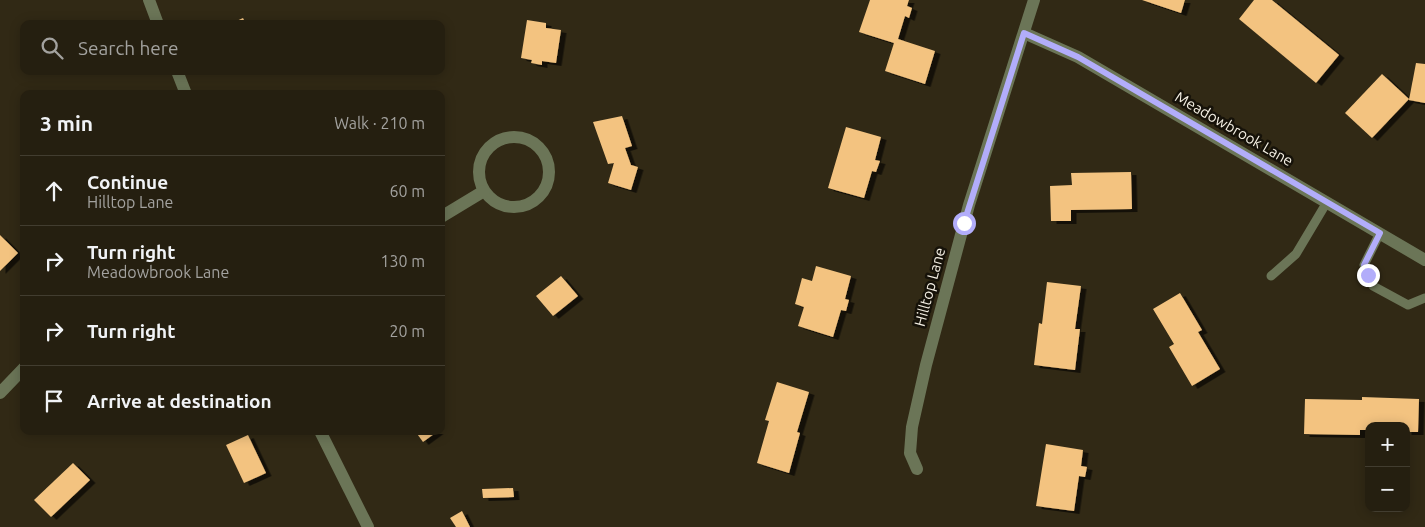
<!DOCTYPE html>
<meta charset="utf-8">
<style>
body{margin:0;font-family:Ubuntu,sans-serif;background:#2d2719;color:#f1f3f6}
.controls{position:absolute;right:15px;bottom:15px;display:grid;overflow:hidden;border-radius:10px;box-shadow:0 2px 12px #0003}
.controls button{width:45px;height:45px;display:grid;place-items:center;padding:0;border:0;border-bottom:1px solid #423d30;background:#251f10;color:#f1f3f6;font:25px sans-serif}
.stop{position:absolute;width:15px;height:15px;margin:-11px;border:4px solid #b2adfa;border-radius:50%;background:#fff}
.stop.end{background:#b2adfa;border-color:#fff;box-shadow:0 1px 5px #0008}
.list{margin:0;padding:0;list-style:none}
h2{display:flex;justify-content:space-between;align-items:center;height:65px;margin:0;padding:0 20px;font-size:21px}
h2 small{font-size:16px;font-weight:400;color:#a3a29f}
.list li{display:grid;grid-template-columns:32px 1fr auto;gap:15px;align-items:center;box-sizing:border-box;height:70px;padding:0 20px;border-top:1px solid #423d30}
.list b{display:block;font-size:19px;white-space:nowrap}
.list p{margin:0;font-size:16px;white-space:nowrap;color:#a3a29f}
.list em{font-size:16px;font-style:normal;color:#a3a29f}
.icon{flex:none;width:28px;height:28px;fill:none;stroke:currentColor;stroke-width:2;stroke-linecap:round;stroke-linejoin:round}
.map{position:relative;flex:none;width:1425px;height:527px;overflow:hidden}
.search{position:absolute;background:#251f10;box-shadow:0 2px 12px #0003;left:20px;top:20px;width:425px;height:55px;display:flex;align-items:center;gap:12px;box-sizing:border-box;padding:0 18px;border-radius:10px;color:#a3a29f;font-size:19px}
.panel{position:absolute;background:#251f10;box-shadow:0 2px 12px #0003;left:20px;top:90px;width:425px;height:345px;border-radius:10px}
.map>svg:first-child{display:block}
</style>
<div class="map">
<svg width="1425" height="527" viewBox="0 0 1425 527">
<defs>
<filter id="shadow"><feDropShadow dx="5.5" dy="3" stdDeviation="0" flood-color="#0009"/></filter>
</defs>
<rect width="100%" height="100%" fill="#312915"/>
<g fill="#f3c380" filter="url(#shadow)">
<path d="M870 0H909L907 6 912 8 909 18 905 16 898 39 935 51 925 84 885 71 894 43 859 32Z"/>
<path d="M1142 0H1185L1181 13Z"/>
<path d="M1254 0H1272L1339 55 1316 83 1239 19Z"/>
<path d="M243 18 246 24H230Z"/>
<path d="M527 20 546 23V28L561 30 556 63 542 61V65L531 63 532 60 521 58Z"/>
<path d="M1416 63 1425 64V103L1409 100Z"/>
<path d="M1382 74 1409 99 1372 138 1345 113Z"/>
<path d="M622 116 632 146 625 148 631 165 638 167 631 190 608 183 614 163 608 164 593 122Z"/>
<path d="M846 127 881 137 875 160 880 161 876 172 872 171 864 198 828 188Z"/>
<path d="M1131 172 1132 209 1071 210V221H1051L1050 186 1072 185 1071 173Z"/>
<path d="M0 235 18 253 0 271Z"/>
<path d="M816 266 851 276 845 299 849 300 846 311 841 310 833 337 798 326 804 307 795 304 802 278 812 281Z"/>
<path d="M561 276 578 296 553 316 536 296Z"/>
<path d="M1047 282 1081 286 1075 329H1080L1075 370 1034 365 1039 323 1042 324Z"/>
<path d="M1180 293 1202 330 1198 332 1220 369 1192 386 1169 347 1174 344 1153 309Z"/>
<path d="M777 382 809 392 797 432 800 433 789 473 757 463 769 421 765 420Z"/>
<path d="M1362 397 1419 399 1418 432H1406V426H1369V430H1360V435L1304 434 1305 399 1362 400Z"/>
<path d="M415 431H438L423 442Z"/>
<path d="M248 435 266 473 244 483 226 445Z"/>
<path d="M1046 444 1083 450 1081 466 1087 467 1085 477 1079 476 1074 511 1036 506Z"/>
<path d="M73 463 90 480 51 517 34 500Z"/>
<path d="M513 488 514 497 483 498 482 489Z"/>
<path d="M462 511 470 527H456L450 518Z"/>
</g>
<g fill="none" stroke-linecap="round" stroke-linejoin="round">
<g stroke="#6b7557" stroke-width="9">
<path d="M1380 233 1364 265 1373 286 1408 305 1425 298"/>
<path d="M1271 276 1296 254 1327 202"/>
</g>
<g stroke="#6b7557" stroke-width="12">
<path d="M1024 33 1078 57 1425 260"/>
<circle cx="514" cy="172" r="35"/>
<path d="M441 217 484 191"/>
<path d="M0 393 24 368"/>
<path d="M917 469 910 453 912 427 926 365 969 205 1034 0"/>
</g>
<g stroke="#6b7557" stroke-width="12">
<path d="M149 0 158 24"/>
<path d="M177 71 186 94"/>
<path d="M320 431 368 527"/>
</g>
</g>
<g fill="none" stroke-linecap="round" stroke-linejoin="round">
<path stroke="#b2adfa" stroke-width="6" d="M964 223 1024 33 1078 57 1380 233 1364 265 1368 275"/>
</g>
<g text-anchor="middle" stroke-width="5" stroke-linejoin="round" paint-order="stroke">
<g font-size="15" fill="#f6f1e5" stroke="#161209">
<text transform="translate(1234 129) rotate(30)" y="5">Meadowbrook Lane</text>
<text transform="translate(930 287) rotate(-75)" y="5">Hilltop Lane</text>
</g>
</g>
</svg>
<div class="controls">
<button>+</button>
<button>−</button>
</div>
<div class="stop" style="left:964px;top:223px"></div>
<div class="stop end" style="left:1368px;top:275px"></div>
<div class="search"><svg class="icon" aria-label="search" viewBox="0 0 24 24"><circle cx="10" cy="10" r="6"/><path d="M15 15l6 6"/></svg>Search here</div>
<section class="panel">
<h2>3 min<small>Walk · 210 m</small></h2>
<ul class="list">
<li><svg class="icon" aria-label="ahead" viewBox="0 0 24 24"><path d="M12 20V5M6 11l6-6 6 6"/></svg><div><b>Continue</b><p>Hilltop Lane</p></div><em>60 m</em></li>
<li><svg class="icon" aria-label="right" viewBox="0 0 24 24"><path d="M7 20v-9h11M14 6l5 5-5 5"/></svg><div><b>Turn right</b><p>Meadowbrook Lane</p></div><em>130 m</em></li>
<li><svg class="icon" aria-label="right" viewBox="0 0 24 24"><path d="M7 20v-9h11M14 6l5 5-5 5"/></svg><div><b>Turn right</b></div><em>20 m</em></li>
<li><svg class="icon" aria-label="arrive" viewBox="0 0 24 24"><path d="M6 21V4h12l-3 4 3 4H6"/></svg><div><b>Arrive at destination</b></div></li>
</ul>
</section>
</div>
